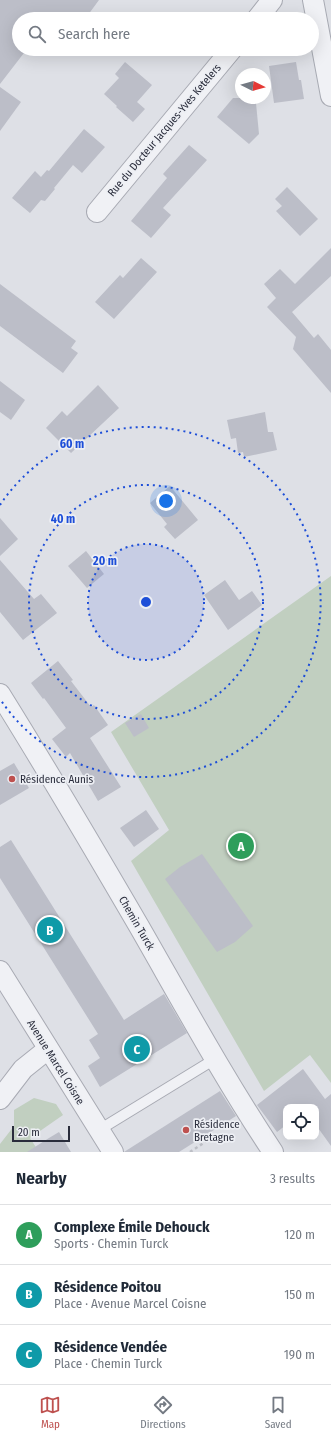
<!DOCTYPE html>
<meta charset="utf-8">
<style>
body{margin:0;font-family:"Fira Sans Condensed",sans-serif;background:#f2f2f3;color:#1f2937}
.controls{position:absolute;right:12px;bottom:12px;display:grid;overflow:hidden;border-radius:8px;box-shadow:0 4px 16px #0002}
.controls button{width:36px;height:36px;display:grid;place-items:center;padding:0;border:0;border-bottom:1px solid #e0e1e3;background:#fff;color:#1f2937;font:20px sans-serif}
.compass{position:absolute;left:235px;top:68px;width:36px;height:36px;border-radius:50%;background:#fff;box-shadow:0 4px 16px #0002;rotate:95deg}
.scale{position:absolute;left:12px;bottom:10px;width:58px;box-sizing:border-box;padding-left:4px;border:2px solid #292c3b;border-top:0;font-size:11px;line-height:14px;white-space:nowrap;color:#292c3b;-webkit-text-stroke:3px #edeff4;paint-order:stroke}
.you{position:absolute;left:166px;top:501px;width:14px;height:14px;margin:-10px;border:3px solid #fff;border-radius:50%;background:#1a73e8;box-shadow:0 0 0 6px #1a73e833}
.badge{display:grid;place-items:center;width:26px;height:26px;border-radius:50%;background:#be514f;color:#fff;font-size:13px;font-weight:700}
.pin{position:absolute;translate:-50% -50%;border:2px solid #fff;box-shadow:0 1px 4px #0006}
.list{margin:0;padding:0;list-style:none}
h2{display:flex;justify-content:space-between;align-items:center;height:52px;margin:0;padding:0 16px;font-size:17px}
h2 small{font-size:13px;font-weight:400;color:#747a83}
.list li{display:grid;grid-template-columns:26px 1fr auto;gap:12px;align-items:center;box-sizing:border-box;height:60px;padding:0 16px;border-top:1px solid #e0e1e3}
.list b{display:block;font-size:15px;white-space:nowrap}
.list p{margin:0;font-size:13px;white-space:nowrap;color:#747a83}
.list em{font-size:13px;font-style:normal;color:#747a83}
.icon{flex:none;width:22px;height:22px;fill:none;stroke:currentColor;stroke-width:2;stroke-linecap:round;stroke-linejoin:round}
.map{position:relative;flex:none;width:331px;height:1152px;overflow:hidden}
.search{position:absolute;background:#fff;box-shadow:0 4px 16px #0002;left:12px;right:12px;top:12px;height:44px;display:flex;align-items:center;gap:10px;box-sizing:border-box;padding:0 14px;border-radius:22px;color:#747a83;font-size:15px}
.sheet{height:232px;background:#fff}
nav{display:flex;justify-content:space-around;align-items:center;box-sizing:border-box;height:56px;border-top:1px solid #e0e1e3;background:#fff;font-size:11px;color:#747a83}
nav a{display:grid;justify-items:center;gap:2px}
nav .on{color:#be514f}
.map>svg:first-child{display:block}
</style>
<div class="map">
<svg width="331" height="1152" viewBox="0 0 331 1152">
<rect width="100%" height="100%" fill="#dee0e6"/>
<g fill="#c1cfc0">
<path d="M331 576V1083L310 1055 264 1091 131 861 169 830 111 732Z"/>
<path d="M34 1098 56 1104 63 1115 30 1138 39 1152H0V1144L14 1126V1110Z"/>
</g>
<g fill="#bcbec8">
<path d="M0 0H99L85 19H19V49H27L0 84Z"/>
<path d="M125 62 152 85 137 102 145 109 133 122 116 107 117 106 104 94 119 78 115 74Z"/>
<path d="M296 62 299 80H301L304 99 274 103 269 66Z"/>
<path d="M0 87 21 102 0 131Z"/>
<path d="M233 98H251L256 103 259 134 249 144 217 117Z"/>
<path d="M84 129 105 147 82 173 73 165 54 188 55 189 45 201 41 200 30 213 12 198 35 171 41 177 47 170 49 171Z"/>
<path d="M189 145 207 160 163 208 171 215 151 238 131 221 167 178 163 174Z"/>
<path d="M287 187 318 219 300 236 276 211 282 206 275 199Z"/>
<path d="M331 248V276L292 312 314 338 318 334 331 350V393L293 349 296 337 267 307 276 298 264 284 280 269 295 284Z"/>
<path d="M141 258 157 272 114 319 95 302 120 275 123 278Z"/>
<path d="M0 284 76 341 71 348 78 353 63 373 0 326Z"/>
<path d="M0 381 25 400 11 420 0 412Z"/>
<path d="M98 385 119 408 71 453 46 428 62 411 67 416Z"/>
<path d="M265 412 268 432H273L277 450 244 457 243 452 238 453 236 438 231 439 227 420Z"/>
<path d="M170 486 198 520 175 539 164 527 167 524 150 503Z"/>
<path d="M0 518 18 539 0 556Z"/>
<path d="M86 551 104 574 87 588 68 566Z"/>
<path d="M0 560 34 599 41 594 57 613 23 640 0 612Z"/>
<path d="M225 580 239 600 252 591 262 605 228 630 204 595Z"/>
<path d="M58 661 73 680 71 681 91 707 94 705 108 725 90 738 121 787 98 801 70 753 66 757 52 739 66 728 44 698 43 699 31 683Z"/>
<path d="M141 714 149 728 134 737 125 723Z"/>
<path d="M14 763 29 788 0 805V771Z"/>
<path d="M146 810 159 829 134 847 120 828Z"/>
<path d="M11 840 124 1020 164 994 187 1033 100 1087 88 1066 100 1058 89 1040 98 1034 0 878V847Z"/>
<path d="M202 854 253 926 235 942 217 952 165 879 180 867Z"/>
<path d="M303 1069 325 1099 331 1094V1146L316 1125V1107H286V1125L277 1132 257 1105Z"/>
<path d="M220 1091 236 1116 179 1152H124Z"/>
<path d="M59 1132 71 1152H27L49 1138Z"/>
</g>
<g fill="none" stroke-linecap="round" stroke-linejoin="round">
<defs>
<path id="lane" d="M99 1130 215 1059"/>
<g id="street">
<path d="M313 0 331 96"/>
<path d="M257 19 272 0"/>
<path d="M97 212 232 49"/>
<path d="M0 694C48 771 94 849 140 928 183 1003 225 1080 273 1152"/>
<path d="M0 971 113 1152"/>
<path d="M0 1099 23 1069 48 1049"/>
</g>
</defs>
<use href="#lane" stroke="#a8aab3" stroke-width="12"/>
<use href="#street" stroke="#a8aab3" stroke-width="22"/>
<path stroke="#bcbec5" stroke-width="2.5" stroke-dasharray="3 3" stroke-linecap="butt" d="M190 1152 211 1138"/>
<use href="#lane" stroke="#f0f1f5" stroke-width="10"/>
<use href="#street" stroke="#f0f1f5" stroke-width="20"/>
</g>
<circle cx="146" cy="602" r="58" fill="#1d4ed8" fill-opacity=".12"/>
<g fill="none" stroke="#1d4ed8" stroke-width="2" stroke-dasharray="2 4">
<circle cx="146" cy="602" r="58"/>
<circle cx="146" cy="602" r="117"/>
<path d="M0 505A175 175 0 1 1 0 699"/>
</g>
<g fill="#be514f" stroke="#edeff4" stroke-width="1.5">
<circle cx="12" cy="779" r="4"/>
<circle cx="186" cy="1130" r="4"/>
</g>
<g text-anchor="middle" stroke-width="3.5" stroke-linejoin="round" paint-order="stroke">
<g font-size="11" fill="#292c3b" stroke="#edeff4">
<text transform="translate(164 130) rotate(-50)" y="4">Rue du Docteur Jacques-Yves Ketelers</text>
<text transform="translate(137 923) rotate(60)" y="4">Chemin Turck</text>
<text transform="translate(56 1062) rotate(58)" y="4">Avenue Marcel Coisne</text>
</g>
<g font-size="11" fill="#292c3b" stroke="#edeff4" text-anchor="start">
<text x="20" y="783">Résidence Aunis</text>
<text x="194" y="1128">Résidence<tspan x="194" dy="13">Bretagne</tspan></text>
</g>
</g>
<circle cx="146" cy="602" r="6" fill="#1d4ed8" stroke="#edeff4" stroke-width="2"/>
<g font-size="12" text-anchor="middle" font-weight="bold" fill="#1d4ed8" stroke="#edeff4" stroke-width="3.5" stroke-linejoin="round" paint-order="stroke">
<text x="72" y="448">60 m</text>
<text x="63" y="523">40 m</text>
<text x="105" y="565">20 m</text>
</g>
</svg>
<div class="controls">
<button><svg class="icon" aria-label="locate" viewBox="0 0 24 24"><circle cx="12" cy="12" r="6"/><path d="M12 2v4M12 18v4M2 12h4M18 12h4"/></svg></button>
</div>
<svg class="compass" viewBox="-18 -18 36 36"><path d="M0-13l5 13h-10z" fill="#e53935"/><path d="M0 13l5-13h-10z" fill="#747a83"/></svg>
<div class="scale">20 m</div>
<div class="you"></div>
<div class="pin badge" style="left:241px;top:846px;background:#2e9e5b">A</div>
<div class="pin badge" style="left:50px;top:930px;background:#0f9aa8">B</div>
<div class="pin badge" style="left:137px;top:1049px;background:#0f9aa8">C</div>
<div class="search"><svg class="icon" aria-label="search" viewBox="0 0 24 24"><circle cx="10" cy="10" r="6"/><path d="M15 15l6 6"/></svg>Search here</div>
</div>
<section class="sheet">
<h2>Nearby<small>3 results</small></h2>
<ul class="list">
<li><span class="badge" style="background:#2e9e5b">A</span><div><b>Complexe Émile Dehouck</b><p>Sports · Chemin Turck</p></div><em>120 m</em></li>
<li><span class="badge" style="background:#0f9aa8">B</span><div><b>Résidence Poitou</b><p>Place · Avenue Marcel Coisne</p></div><em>150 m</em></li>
<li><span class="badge" style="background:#0f9aa8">C</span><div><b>Résidence Vendée</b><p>Place · Chemin Turck</p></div><em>190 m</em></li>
</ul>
</section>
<nav>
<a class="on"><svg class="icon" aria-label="map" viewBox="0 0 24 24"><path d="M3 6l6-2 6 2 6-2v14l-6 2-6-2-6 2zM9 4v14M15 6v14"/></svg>Map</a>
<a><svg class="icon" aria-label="directions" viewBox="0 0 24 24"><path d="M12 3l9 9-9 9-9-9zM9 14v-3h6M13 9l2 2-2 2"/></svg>Directions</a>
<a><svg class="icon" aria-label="saved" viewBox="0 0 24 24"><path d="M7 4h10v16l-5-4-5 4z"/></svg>Saved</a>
</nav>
